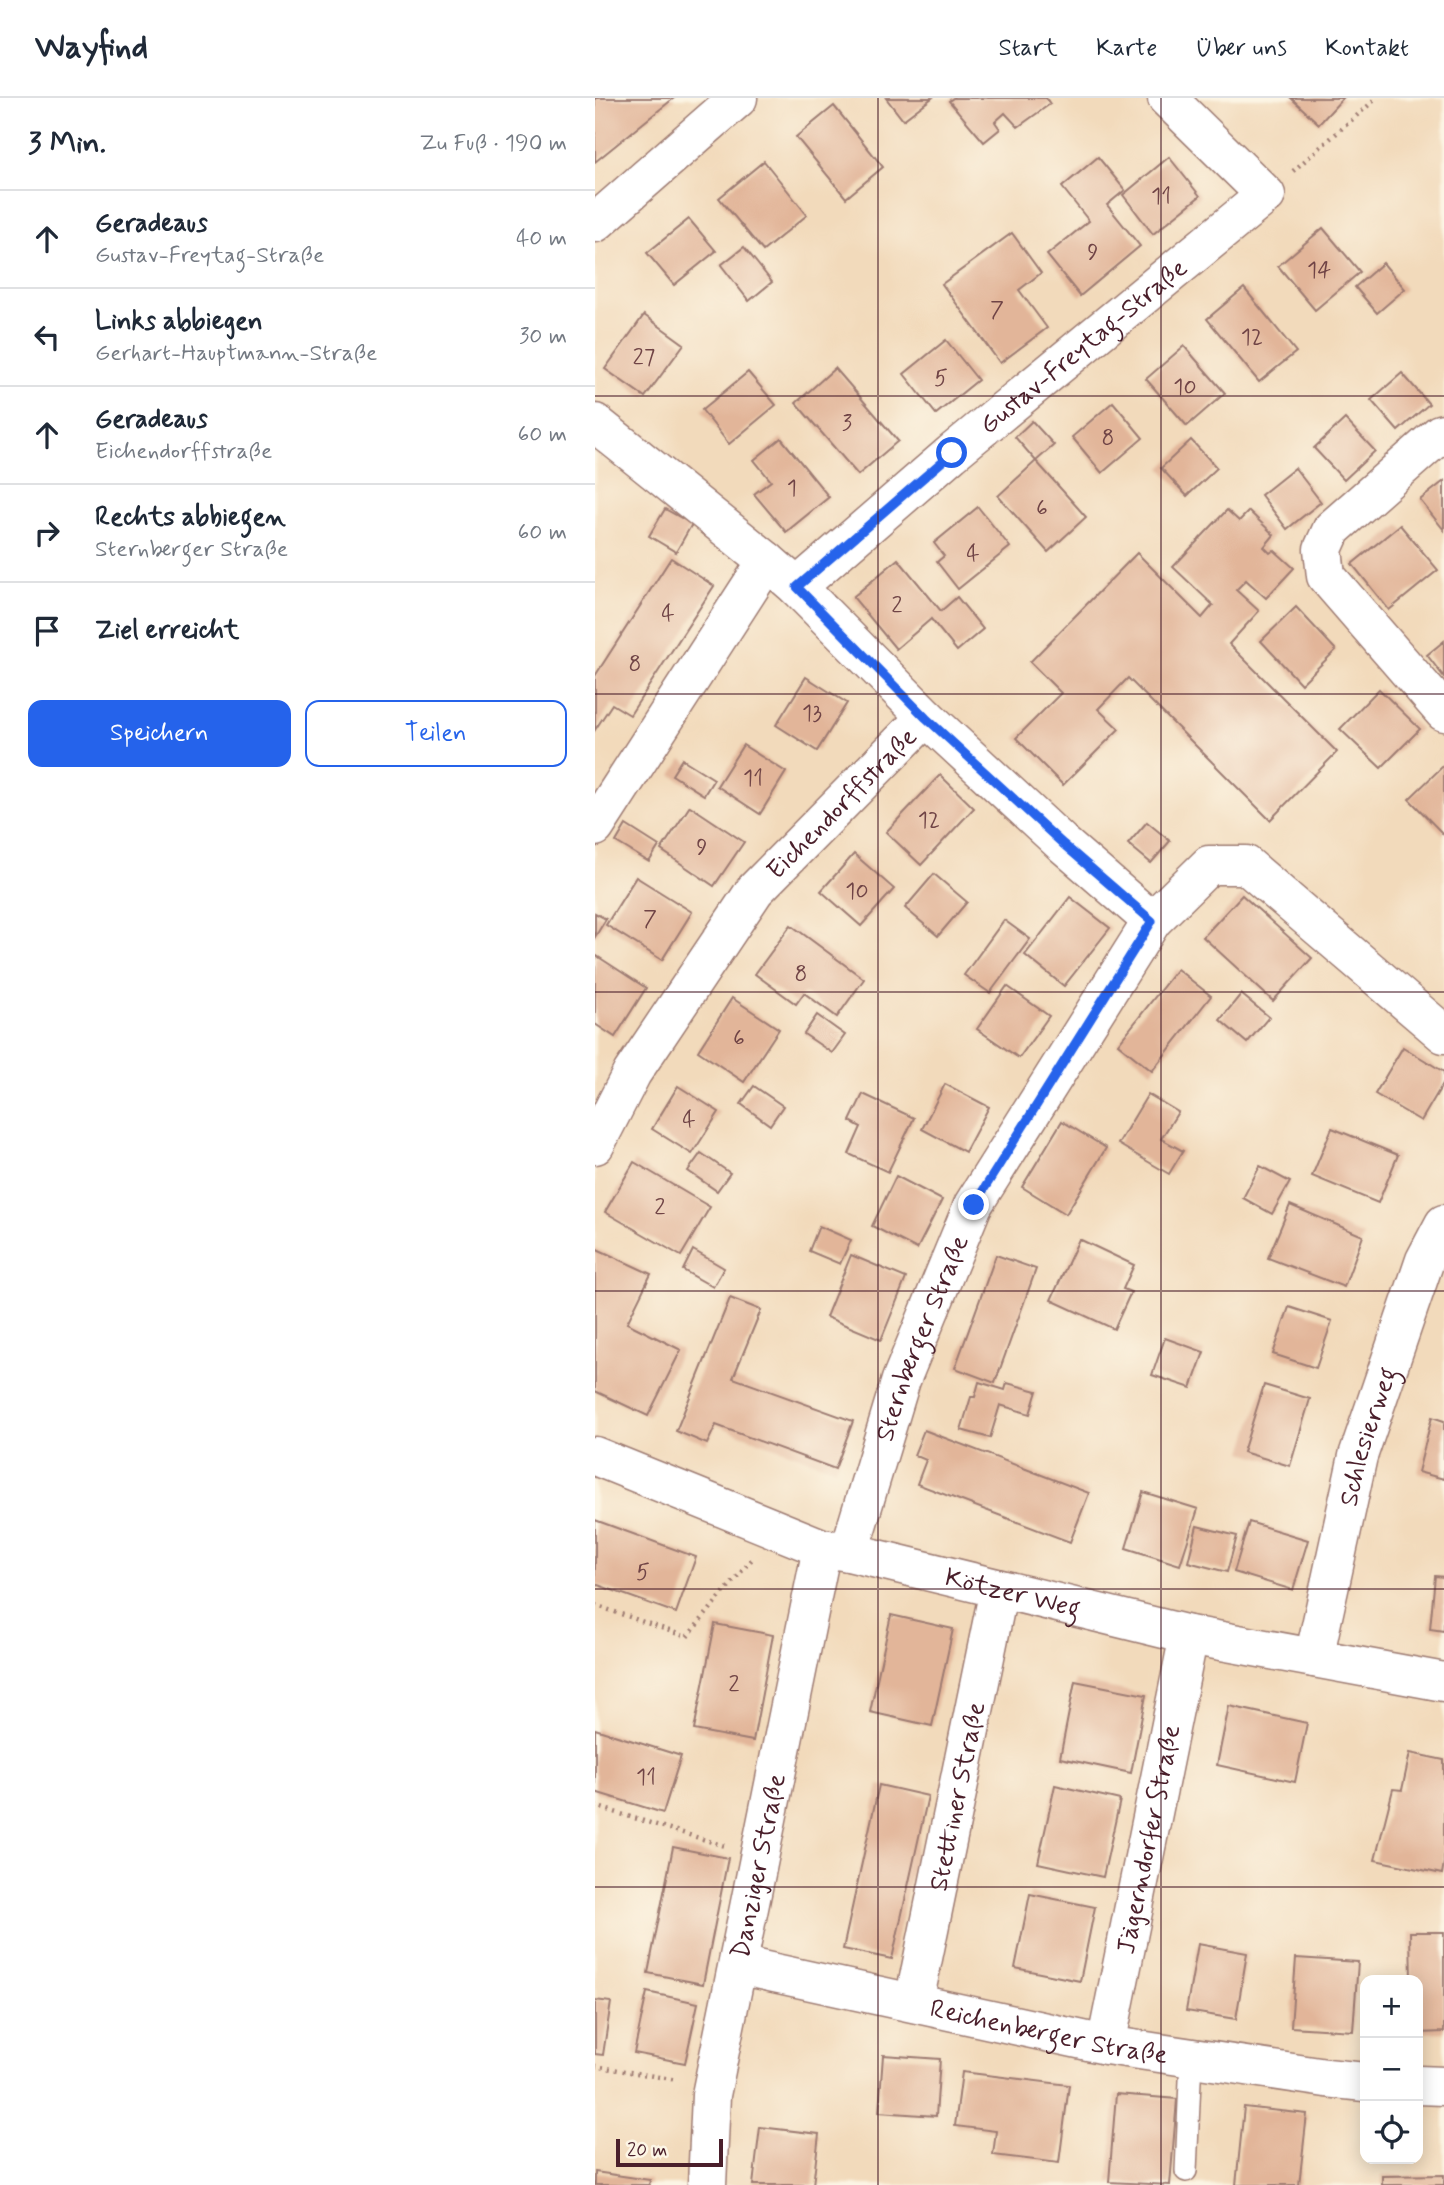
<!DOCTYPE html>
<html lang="de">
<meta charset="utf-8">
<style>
body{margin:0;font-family:Mynerve,sans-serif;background:#f6f6f7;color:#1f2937}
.controls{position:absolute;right:21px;bottom:21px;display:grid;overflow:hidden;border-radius:14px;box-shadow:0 4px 18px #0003}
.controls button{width:63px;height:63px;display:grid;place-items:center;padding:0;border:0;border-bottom:2px solid #e0e1e3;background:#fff;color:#1f2937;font:35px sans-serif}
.scale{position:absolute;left:21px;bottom:18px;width:107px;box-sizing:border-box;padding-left:7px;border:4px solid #4a1f2b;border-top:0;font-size:19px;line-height:24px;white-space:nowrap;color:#4a1f2b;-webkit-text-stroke:5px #fcf5e5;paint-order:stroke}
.stop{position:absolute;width:21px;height:21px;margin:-16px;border:5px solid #2563eb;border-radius:50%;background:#fff}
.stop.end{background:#2563eb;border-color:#fff;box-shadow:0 2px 7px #0008}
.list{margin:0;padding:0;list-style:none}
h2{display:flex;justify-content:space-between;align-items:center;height:91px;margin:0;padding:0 28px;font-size:30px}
h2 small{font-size:23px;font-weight:400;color:#747a83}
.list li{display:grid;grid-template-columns:46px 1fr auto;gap:21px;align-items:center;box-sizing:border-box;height:98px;padding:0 28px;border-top:2px solid #e0e1e3}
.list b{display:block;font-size:26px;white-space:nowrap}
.list p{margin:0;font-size:23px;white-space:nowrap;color:#747a83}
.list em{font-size:23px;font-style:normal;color:#747a83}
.actions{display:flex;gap:14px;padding:21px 28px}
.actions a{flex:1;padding:16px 0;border:2px solid #2563eb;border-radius:14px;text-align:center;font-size:24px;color:#2563eb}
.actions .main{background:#2563eb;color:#fff}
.icon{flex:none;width:38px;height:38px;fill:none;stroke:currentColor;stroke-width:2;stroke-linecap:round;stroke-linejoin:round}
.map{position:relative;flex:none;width:849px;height:2087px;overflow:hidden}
header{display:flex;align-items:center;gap:42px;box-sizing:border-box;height:98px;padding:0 35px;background:#fff;border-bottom:2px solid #e0e1e3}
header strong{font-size:33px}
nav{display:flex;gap:38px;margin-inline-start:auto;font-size:24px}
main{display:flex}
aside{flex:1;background:#fff}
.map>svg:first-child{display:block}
</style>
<header>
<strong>Wayfind</strong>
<nav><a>Start</a><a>Karte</a><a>Über uns</a><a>Kontakt</a></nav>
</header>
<main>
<aside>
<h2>3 Min.<small>Zu Fuß · 190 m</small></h2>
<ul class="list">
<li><svg class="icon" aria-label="ahead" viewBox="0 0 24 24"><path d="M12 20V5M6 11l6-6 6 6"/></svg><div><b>Geradeaus</b><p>Gustav-Freytag-Straße</p></div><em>40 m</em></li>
<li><svg class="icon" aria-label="left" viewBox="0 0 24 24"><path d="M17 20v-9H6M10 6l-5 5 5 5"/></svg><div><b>Links abbiegen</b><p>Gerhart-Hauptmann-Straße</p></div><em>30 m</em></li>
<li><svg class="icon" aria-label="ahead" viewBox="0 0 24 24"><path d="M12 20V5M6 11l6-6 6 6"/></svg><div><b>Geradeaus</b><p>Eichendorffstraße</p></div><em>60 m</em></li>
<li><svg class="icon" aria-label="right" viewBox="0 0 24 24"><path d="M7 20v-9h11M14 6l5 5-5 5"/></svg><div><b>Rechts abbiegen</b><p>Sternberger Straße</p></div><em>60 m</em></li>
<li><svg class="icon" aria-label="arrive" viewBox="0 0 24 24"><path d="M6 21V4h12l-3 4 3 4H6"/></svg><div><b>Ziel erreicht</b></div></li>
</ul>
<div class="actions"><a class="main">Speichern</a><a>Teilen</a></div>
</aside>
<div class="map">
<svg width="849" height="2087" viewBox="0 0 849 2087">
<rect width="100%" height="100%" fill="#fcf5e5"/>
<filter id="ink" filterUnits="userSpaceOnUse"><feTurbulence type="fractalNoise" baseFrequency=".0143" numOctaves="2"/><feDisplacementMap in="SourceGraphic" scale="14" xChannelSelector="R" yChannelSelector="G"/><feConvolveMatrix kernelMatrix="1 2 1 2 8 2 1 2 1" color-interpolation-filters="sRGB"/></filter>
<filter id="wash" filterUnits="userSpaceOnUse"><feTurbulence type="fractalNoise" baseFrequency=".00686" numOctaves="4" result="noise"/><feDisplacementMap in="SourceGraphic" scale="28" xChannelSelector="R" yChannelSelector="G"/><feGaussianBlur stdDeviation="1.57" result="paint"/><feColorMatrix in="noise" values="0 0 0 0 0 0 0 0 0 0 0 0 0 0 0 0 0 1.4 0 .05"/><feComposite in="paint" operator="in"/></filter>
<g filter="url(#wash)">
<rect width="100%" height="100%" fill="#f2dabb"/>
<g id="blocks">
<g fill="#e2b599">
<path d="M0 0H79L0 64Z"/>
<path d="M291 0H337L308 22Z"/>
<path d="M358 0H451L455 6 423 29 410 15 400 24 405 31 389 44 354 3Z"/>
<path d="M696 0H748L724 26Z"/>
<path d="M239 8 288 69 251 100 201 39Z"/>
<path d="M503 59 530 92 512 107 545 148 485 198 452 157 494 123 467 89Z"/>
<path d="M574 59 605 98 558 136 528 97Z"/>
<path d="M169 63 212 117 168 153 124 100Z"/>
<path d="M94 121 121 153 79 187 52 155Z"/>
<path d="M728 130 765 174 720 212 683 168Z"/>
<path d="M417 135 446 175 424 192 452 230 405 265 347 186Z"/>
<path d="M149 149 177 184 154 203 126 167Z"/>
<path d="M788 165 810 191 782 215 760 189Z"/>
<path d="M649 190 701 254 664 284 612 221Z"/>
<path d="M49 217 89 246 50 299 10 271Z"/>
<path d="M351 242 383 282 341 316 309 276Z"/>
<path d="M589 248 630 295 592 328 551 281Z"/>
<path d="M240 270 303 343 263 377 201 305Z"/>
<path d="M153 274 181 307 134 346 107 312Z"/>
<path d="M807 275 834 306 803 333 776 302Z"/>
<path d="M518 304 548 340 507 375 477 339Z"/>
<path d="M750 321 780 353 749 382 719 350Z"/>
<path d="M437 323 459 347 441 363 491 419 453 454 403 398 441 363 420 339Z"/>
<path d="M186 340 234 399 191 434 159 396 176 383 159 362Z"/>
<path d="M596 342 622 370 592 398 566 370Z"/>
<path d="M700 370 726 404 692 431 666 397Z"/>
<path d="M849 383V432L825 402Z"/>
<path d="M383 409 415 449 363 491 342 464 349 458 339 445Z"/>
<path d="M70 411 97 426 81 454 54 438Z"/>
<path d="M632 412 644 423 654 413 679 437 669 449 675 455 679 452 699 470 671 500 651 482 641 492 664 513 634 546 742 654 675 722 533 580 503 611 524 631 468 687 421 640 466 595 435 564 542 455 607 520 618 507 578 469Z"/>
<path d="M805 427 843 472 794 512 757 466Z"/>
<path d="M76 460 119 488 35 617 17 606 0 632V578Z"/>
<path d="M303 461 346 513 362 499 388 531 362 553 336 521 301 551 258 499Z"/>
<path d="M701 509 741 552 706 586 666 543Z"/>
<path d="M849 543V579L832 557Z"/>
<path d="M211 579 252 605 222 653 181 627Z"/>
<path d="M784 591 825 631 786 670 745 631Z"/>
<path d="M148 647 191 674 165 716 122 688Z"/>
<path d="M87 661 119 681 109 697 77 677Z"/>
<path d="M849 667V737L814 701Z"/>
<path d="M345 677 379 710 326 767 291 734Z"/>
<path d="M95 708 149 744 119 788 66 752Z"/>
<path d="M552 724 575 743 556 765 533 746Z"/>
<path d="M31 727 64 748 54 764 21 744Z"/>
<path d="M259 756 299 791 266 828 226 793Z"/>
<path d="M339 776 372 804 343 838 310 810Z"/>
<path d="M41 779 97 814 67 862 11 827Z"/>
<path d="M647 797 717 860 678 903 608 839Z"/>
<path d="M475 799 515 830 469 888 430 857Z"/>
<path d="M0 815 11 821 0 839Z"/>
<path d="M409 822 435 841 395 895 369 877Z"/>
<path d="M196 827 269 881 242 919 209 895 201 906 160 876Z"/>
<path d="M2 858 51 890 20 939 0 926V862Z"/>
<path d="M582 871 616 898 557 973 523 946Z"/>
<path d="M412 888 454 918 424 960 382 931Z"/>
<path d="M646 896 674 919 652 945 625 922Z"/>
<path d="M137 900 184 931 149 984 103 953Z"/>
<path d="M222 917 250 937 237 955 209 936Z"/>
<path d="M808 949 849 974V984L826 1023 780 996Z"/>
<path d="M350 986 394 1009 370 1054 327 1031Z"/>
<path d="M83 988 124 1014 97 1056 57 1031Z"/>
<path d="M159 988 188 1008 175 1027 146 1006Z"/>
<path d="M268 996 319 1020 293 1074 254 1056 266 1029 255 1023Z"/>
<path d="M553 996 583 1014 566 1041 588 1053 574 1076 523 1046Z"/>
<path d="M467 1023 511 1050 471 1116 427 1089Z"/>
<path d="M737 1030 803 1057 783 1105 717 1078Z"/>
<path d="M106 1055 135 1075 122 1093 93 1073Z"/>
<path d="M39 1064 115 1109 86 1158 10 1114Z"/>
<path d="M665 1068 695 1084 677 1116 648 1100Z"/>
<path d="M301 1078 347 1102 322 1151 277 1128Z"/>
<path d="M695 1107 768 1138 749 1189 673 1160Z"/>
<path d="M224 1128 256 1142 245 1166 214 1153Z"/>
<path d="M484 1141 539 1167 528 1191 536 1194 519 1231 456 1202Z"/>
<path d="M0 1150 56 1176 32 1225 86 1252 53 1318 0 1293Z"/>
<path d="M98 1152 129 1170 118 1189 88 1172Z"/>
<path d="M256 1157 311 1180 286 1242 231 1219Z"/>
<path d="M401 1157 441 1171 400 1285 360 1270Z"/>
<path d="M135 1200 166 1212 138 1280 258 1323 240 1371 121 1327 112 1346 81 1333Z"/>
<path d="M694 1209 737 1223 721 1270 678 1256Z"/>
<path d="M570 1240 609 1254 596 1290 557 1277Z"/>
<path d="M384 1284 410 1292 412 1285 442 1293 435 1316 405 1307 395 1340 366 1332 376 1299H380Z"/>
<path d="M669 1287 715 1301 695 1368 648 1354Z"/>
<path d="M837 1319 849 1323V1381L823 1374Z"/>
<path d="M329 1332 494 1395 475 1444 322 1386 331 1362 319 1357Z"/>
<path d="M548 1394 603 1411 585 1467 531 1450Z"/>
<path d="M0 1422 101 1459 81 1515 0 1486Z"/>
<path d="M654 1424 713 1442 698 1492 639 1474Z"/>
<path d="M602 1428 642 1438 632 1474 593 1464Z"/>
<path d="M840 1478 849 1479V1533L835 1531Z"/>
<path d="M296 1517 358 1531 337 1628 275 1614Z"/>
<path d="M120 1526 178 1537 158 1643 99 1632Z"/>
<path d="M480 1583 551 1597 536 1675 465 1660Z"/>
<path d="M634 1608 712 1625 700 1684 622 1667Z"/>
<path d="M0 1631 86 1658 68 1715 0 1694Z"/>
<path d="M815 1655 849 1662V1765L847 1776 780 1762 798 1691 807 1692Z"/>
<path d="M284 1687 333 1698 297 1861 248 1851Z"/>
<path d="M460 1687 525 1702 508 1779 443 1765Z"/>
<path d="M78 1749 133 1760 108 1886 53 1875Z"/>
<path d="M435 1796 500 1809 485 1883 420 1870Z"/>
<path d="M815 1834H849V1934L823 1935V1882H816Z"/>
<path d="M603 1846 652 1855 641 1921 591 1913Z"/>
<path d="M701 1860 763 1864 758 1933 696 1929Z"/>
<path d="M52 1894 103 1905 90 1965 39 1955Z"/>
<path d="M0 1902 16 1904 8 1957 0 1956Z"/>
<path d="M288 1957 345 1961 341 2018 284 2014Z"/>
<path d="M367 1974 474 1987 464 2065 398 2057 401 2033 360 2028Z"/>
<path d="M521 1996 582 2001 575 2087 514 2084Z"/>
<path d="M649 2009 712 2016 704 2087H641Z"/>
<path d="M165 2029 224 2036 218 2087H158Z"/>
<path d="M0 2074 55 2082 54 2087H0Z"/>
<path d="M849 2077V2087H787V2078Z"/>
</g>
</g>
</g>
<g filter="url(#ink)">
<use href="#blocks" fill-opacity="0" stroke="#9e7c73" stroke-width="2"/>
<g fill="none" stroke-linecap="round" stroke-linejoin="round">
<defs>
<path id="lane" d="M591 2073 596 1960"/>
<g id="street">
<path d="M0 125 143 0"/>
<path d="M0 325 172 463 202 489 331 619"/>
<path d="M849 335 845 336 737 431 728 451 731 478 849 614"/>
<path id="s1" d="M202 489 357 355 671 97 572 0"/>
<path d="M0 729 172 463"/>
<path id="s2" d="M0 1047 37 975 160 792 331 619 468 746 557 823"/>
<path id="s3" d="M0 1358 227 1450 254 1454 594 1537 849 1584"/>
<path id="s4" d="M254 1454 306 1282 378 1107 557 823 614 767H651L849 936"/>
<path id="s5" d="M719 1560 763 1358 830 1162 849 1126"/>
<path id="s6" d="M143 1867 511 1947 731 1980 770 1984"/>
<path id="s7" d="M319 1904 404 1491"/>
<path id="s8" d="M511 1947 594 1537"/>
<path d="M823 1987 849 1988"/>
<path id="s9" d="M112 2087 116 1997 227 1450"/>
</g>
</defs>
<use href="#lane" stroke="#9e7c73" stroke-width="24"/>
<use href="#street" stroke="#9e7c73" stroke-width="41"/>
<g stroke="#9e7c73" stroke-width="4.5" stroke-dasharray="2 5" stroke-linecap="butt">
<path d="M698 73 782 0"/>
<path d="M0 1507 92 1539 157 1461"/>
<path d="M0 1708 130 1748"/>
<path d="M0 1968 82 1982"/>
</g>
<use href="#lane" stroke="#fff" stroke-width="21"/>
<use href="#street" stroke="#fff" stroke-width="38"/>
</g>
</g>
<g fill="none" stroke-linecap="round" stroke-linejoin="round" filter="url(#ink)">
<path stroke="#2563eb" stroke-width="9" d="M357 355 202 489 331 620 468 746 557 823 379 1107"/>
</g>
<path fill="none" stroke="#4a1f2b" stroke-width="2" stroke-opacity="0.55" d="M283 0V2087M566 0V2087M0 298H849M0 596H849M0 894H849M0 1193H849M0 1491H849M0 1789H849"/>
<g text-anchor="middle" stroke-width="5" stroke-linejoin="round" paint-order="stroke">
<g font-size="23" fill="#704446">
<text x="566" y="105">11</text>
<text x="498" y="161">9</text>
<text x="724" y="179">14</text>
<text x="402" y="219">7</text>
<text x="657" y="246">12</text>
<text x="49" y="266">27</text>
<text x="346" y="287">5</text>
<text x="590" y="296">10</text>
<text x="252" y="332">3</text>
<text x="513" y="347">8</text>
<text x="197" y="397">1</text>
<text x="447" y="417">6</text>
<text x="378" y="462">4</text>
<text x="302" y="514">2</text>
<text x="73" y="522">4</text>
<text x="40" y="573">8</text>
<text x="217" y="622">13</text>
<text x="158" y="687">11</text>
<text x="334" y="729">12</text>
<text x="107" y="756">9</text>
<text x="262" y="800">10</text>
<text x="55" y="828">7</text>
<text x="206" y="883">8</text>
<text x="144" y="947">6</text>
<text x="94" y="1028">4</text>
<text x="65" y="1116">2</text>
<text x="48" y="1481">5</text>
<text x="139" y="1593">2</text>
<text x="51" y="1686">11</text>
</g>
<g font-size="26" fill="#4a1f2b" stroke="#fcf5e5">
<text dy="9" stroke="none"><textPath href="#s1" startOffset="374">Gustav-Freytag-Straße</textPath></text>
<text dy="9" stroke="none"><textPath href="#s2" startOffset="424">Eichendorffstraße</textPath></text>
<text dy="9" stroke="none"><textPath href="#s4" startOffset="226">Sternberger Straße</textPath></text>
<text dy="9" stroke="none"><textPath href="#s5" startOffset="228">Schlesierweg</textPath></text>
<text dy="9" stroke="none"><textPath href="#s3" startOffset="441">Kötzer Weg</textPath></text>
<text dy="9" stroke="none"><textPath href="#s7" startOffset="210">Stettiner Straße</textPath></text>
<text dy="9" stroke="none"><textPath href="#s8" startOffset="210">Jägerndorfer Straße</textPath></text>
<text dy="9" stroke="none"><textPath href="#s9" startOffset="324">Danziger Straße</textPath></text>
<text dy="9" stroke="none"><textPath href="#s6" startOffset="318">Reichenberger Straße</textPath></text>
</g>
</g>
</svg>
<div class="controls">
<button>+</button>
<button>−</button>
<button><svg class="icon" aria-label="locate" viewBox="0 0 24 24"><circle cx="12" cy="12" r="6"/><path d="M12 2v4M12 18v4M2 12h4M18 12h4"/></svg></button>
</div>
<div class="scale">20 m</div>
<div class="stop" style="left:357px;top:355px"></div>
<div class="stop end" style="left:379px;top:1107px"></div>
</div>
</main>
